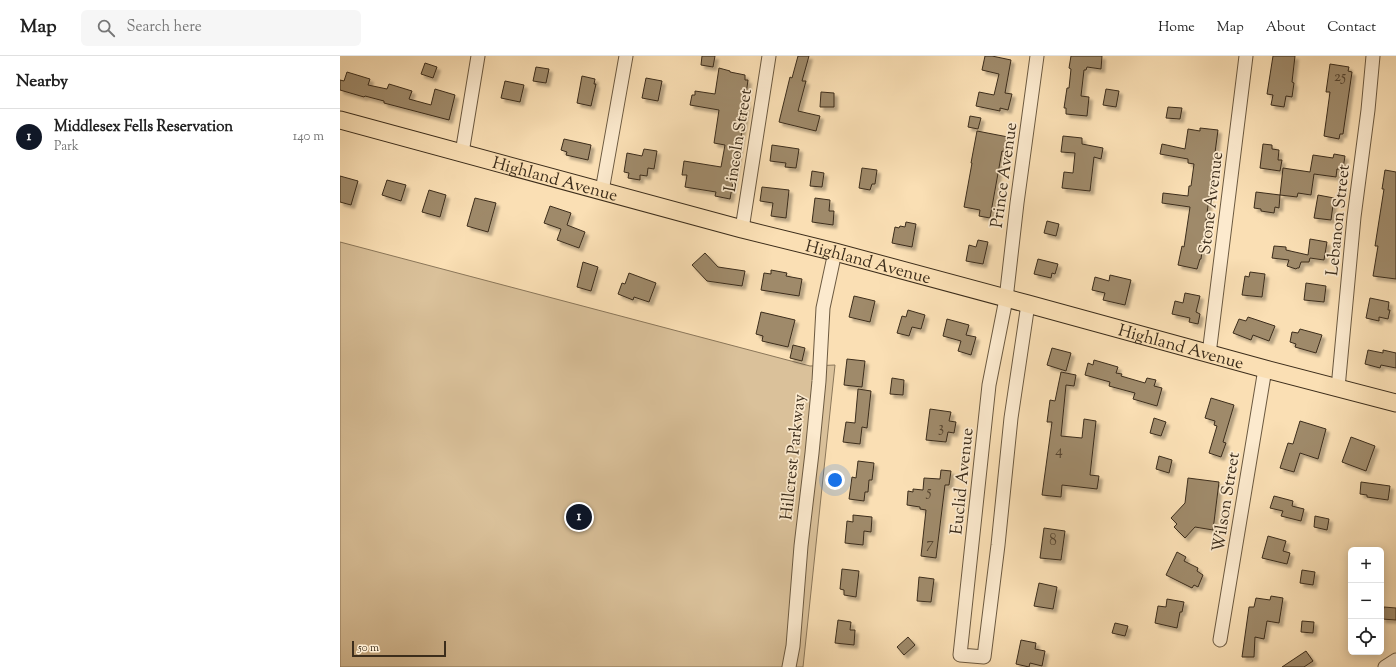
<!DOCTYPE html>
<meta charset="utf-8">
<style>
body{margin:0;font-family:"Sorts Mill Goudy",serif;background:#f6f6f6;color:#222}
.controls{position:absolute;right:12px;bottom:12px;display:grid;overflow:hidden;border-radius:6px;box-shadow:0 2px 10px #0003}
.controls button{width:36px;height:36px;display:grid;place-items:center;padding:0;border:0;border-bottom:1px solid #e0e0e0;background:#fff;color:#222;font:20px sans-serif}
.scale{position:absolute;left:12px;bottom:10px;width:94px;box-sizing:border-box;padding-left:4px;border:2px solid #3c2d1b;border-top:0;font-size:11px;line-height:14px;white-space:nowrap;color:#3c2d1b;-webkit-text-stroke:3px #fceace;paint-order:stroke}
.you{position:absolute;left:495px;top:424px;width:14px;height:14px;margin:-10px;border:3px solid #fff;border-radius:50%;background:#1a73e8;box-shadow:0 0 0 6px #1a73e833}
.badge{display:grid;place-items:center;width:26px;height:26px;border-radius:50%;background:#111827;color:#fff;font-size:13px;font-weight:700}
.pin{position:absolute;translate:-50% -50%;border:2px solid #fff;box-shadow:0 1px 4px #0006}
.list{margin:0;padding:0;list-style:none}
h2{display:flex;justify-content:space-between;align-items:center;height:52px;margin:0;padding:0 16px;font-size:17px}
h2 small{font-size:13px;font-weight:400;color:#767676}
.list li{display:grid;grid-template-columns:26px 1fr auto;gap:12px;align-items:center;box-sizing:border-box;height:56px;padding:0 16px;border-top:1px solid #e0e0e0}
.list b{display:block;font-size:15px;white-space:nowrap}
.list p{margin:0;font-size:13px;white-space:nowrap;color:#767676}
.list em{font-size:13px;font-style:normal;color:#767676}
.icon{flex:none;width:22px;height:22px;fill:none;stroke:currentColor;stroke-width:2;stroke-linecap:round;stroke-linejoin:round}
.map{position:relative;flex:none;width:1056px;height:611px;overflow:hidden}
header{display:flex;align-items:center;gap:24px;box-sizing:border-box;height:56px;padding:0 20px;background:#fff;border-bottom:1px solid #e0e0e0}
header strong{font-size:19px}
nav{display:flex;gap:22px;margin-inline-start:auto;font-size:14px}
.search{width:280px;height:36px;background:#f6f6f6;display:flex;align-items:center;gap:10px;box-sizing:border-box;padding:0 14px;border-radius:6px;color:#767676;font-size:15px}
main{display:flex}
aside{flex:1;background:#fff}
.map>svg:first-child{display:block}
</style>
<header>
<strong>Map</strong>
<div class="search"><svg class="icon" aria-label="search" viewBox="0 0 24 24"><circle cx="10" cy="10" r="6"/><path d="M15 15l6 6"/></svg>Search here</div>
<nav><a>Home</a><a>Map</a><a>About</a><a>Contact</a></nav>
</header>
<main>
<aside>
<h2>Nearby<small></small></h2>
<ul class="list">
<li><span class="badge">1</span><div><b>Middlesex Fells Reservation</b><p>Park</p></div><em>140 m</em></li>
</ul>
</aside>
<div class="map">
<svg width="1056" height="611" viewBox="0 0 1056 611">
<defs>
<filter id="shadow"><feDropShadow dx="3.5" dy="3.5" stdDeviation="1" flood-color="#0004"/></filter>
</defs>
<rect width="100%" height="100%" fill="#fadfb4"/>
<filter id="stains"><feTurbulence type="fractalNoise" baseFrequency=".005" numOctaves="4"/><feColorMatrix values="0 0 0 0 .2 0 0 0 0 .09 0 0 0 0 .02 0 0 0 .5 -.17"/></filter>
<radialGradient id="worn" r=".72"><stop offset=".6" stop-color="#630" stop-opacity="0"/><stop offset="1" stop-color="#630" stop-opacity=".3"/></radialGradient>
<path fill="#dac19a" stroke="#8b775a" d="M0 186 470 310 495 309 463 611H0Z"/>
<g fill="#9f8a6b" stroke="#3c2d1b" filter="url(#shadow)">
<path d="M362 0H375L373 11 361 9Z"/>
<path d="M458 0H469L462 25H466L458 55 480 60 476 75 439 66 450 21 452 22Z"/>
<path d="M645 0H652L671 4 665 37 672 38 668 54 660 52V55L636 50 639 36 654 39 659 18 642 14Z"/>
<path d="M731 0H762L761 13 747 11 746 14H744L741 40 749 41 747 60 726 58V52H724L727 32H729L731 13 729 12Z"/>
<path d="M933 0H955L952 26 954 27 952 41 946 40 944 51 931 49 933 39 927 38Z"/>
<path d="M85 7 97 11 93 22 81 18Z"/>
<path d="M990 8 1009 11 1008 15 1012 16 1003 78H1000L999 83 984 80 990 36H986Z"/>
<path d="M196 11 209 13 206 27 193 25Z"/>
<path d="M379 12 390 15V16L405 19V24H408L405 46 407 47 390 143 375 140 376 136 345 131 347 119H342L344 105 381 111 385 89 374 87 379 54 350 49 352 39H355V35L375 38Z"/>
<path d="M7 16 30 23 28 29 47 33 49 28 72 35 69 43 91 49 95 33 115 39 109 64 44 47V45L25 40 24 41 0 34V24L4 25Z"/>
<path d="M242 20 255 23 254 28H256L251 50 237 47Z"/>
<path d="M306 22 322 25 318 45 302 42Z"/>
<path d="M165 25 184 29 180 46 161 42Z"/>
<path d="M766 33 779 35 776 51 763 49Z"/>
<path d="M481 36 494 37V51H480Z"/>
<path d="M828 51 842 52 840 63 826 62Z"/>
<path d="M630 60 641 62 638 73 628 71Z"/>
<path d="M860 72 878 74 861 203H860L857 213 838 209 842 190 844 191 850 151 822 147 823 137 848 140 849 130H851L854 108 848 107V103L820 98 822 88 845 93 848 73 860 75Z"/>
<path d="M637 75 668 81 665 96 662 95 650 162 639 160 640 154 624 151 632 107H631Z"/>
<path d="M723 80 742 82V88L763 92 761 103 754 101 750 135 722 132 724 116 733 117 735 97 721 96Z"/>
<path d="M224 83 251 89 248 104 226 99 227 96 221 94Z"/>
<path d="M923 88 932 89V93L939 94 938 104H942L940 115 920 112Z"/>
<path d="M432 89 459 93 456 112 445 111 446 107 430 105Z"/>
<path d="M304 93 317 95 314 113 308 112 307 120 300 119V124L288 122 289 117 284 116 287 97 302 100Z"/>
<path d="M994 98 1005 100 1003 113H997L996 121 974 118 971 139 958 137 957 141 940 139 939 152 935 151 934 157 921 155V153L914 152 916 136 940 139 943 112 970 116 973 99 993 102Z"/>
<path d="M522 112 537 114 535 128H532L530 134 519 132Z"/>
<path d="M1045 114 1056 116V223L1033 220 1038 190H1035L1044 133H1042Z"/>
<path d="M472 115 484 117 482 131 470 130Z"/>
<path d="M0 120 18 125 11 149 0 146Z"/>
<path d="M47 124 66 129 61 145 42 139Z"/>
<path d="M422 131 449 134 446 162 431 160 433 147 420 145Z"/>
<path d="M89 134 106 139 100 161 82 156Z"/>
<path d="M978 139 994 142 991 164 974 162Z"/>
<path d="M135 142 156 147 148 176 127 170Z"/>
<path d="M475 142 490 144 489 155H494L493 169 472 166Z"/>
<path d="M210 150 231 157 227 169 245 176 239 192 217 184 221 173 204 167Z"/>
<path d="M707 165 719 168 716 180 704 177Z"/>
<path d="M566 166 576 168 572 191 552 187 555 171 559 172 560 170 565 171Z"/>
<path d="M970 183 987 186 984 204 970 202 969 206H961L959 212H957L956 213 947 210 949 204 932 202 934 190 946 191V194L968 199Z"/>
<path d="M638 184 648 186 643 208 626 205 629 189 636 191Z"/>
<path d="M365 197 378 211 405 215 402 230 367 225 352 209Z"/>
<path d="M698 203 718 208 715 218 712 217 711 222 694 218Z"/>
<path d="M243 206 258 211 251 235 237 231Z"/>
<path d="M431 214 447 217 446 220 462 223 459 240 421 234 424 217 431 218Z"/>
<path d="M910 216 925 218 922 241 902 239 905 220 909 221Z"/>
<path d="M289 217 316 227 309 246 294 241 293 244 278 238 282 227 285 228Z"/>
<path d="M770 219 791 224 785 249 763 244 765 237 752 234 755 221 769 225Z"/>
<path d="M966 227 986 230 984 246 964 244Z"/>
<path d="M845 237 860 240 856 256 860 258 858 268 849 266 850 262 832 258 835 245 843 247Z"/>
<path d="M514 240 535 245 530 266 509 261Z"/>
<path d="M1030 242 1049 246 1048 254H1050L1048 263 1039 261V265L1026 262Z"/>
<path d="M568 254 585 259 581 273 572 271 569 280 557 277 562 260 566 261Z"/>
<path d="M421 256 455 264 448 291 422 285 423 280 416 278Z"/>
<path d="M908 261 935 270 929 285 913 279 911 284 893 277 899 263 906 265Z"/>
<path d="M607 263 629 269 626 279 636 281 631 299 618 295 621 285 603 280Z"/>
<path d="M960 273 982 279 976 297 955 291 956 288 950 286 952 276 958 277Z"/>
<path d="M453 289 465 292 462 305 450 302Z"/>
<path d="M712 292 731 297 726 315 707 309Z"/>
<path d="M1028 294 1043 297V294L1056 297V312L1041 309 1040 312 1025 308Z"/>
<path d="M507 303 525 305 522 331 504 329Z"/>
<path d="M754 304 778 311 776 317 782 318 781 320 805 327 807 322 816 324 814 330 822 332 817 350 793 343 795 337 769 330 770 326 745 319 748 307 753 309Z"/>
<path d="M721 316 736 319 734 330 726 329 721 380 742 382 744 363 756 365 750 419 759 420 757 433 722 429 721 441 702 439 712 366H707L710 344 715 345Z"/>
<path d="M552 322 564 324 563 339 550 338Z"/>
<path d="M518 333 531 335 527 372 522 371 520 388 503 386 506 366 515 367Z"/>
<path d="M871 342 894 349 883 386 886 387 881 401 869 397 877 370 874 369 875 365 865 362Z"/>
<path d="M590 353 611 356 609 365 616 366 614 377 608 376 606 386 586 384Z"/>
<path d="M814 362 826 366 821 380 810 377Z"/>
<path d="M960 365 986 373 978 403 960 397 954 416 940 412 948 387 953 388Z"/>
<path d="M1011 381 1035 390 1026 415 1002 406Z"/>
<path d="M819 400 832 404 829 417 816 413Z"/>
<path d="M518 405 534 407 532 424H529L528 436H525L524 445 509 443 512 421 516 422Z"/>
<path d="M601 414 611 415 609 429H605L596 502 581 500 586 454 580 453V451L567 449 568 435 573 436V433L583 434 584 422 600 423Z"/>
<path d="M848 422 879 426 873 474 855 471 845 482 834 471 837 468 831 462 845 447Z"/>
<path d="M1021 426 1050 430 1048 444 1027 441V439L1020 438Z"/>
<path d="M934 440 953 445 952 450 964 453 961 465 941 460 943 455 930 452Z"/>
<path d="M513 459 532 461 531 476 524 475 523 489 505 487 507 465 513 466Z"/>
<path d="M975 460 989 463 987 474 974 471Z"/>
<path d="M704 472 725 475 721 504 700 502Z"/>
<path d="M928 480 946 485 943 495 950 497 947 508 922 502Z"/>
<path d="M837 496 846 501 844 505 858 512 857 515 863 519 858 531 854 529 852 532 826 519Z"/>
<path d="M502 513 519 515 516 541 504 539V534L500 533Z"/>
<path d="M962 514 975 516 973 529 960 527Z"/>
<path d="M579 521 594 523 591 546 577 545Z"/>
<path d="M699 527 717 531 713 553 694 550Z"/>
<path d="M931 540 943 542 939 567 927 565 924 583 915 581 914 601H902L909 551H914L916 542 930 544Z"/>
<path d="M827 543 844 546 842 556H840L837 572 815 567 818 550 826 551Z"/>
<path d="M1044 551 1056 552V564L1042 563Z"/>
<path d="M498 564 511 566 510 574H515L514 589 495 587Z"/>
<path d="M962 565 974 566 973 577 961 576Z"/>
<path d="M775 567 788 570 785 580 772 577Z"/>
<path d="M568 581 575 589 564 599 557 591Z"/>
<path d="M681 584 696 587 695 593 705 595 702 610 690 607 689 611 676 608Z"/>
<path d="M966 595 973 605 964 611H942Z"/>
</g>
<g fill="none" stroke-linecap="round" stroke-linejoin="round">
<defs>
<g id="minor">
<path d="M122 97 138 0"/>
<path d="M262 135 286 0"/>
<path d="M402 173 429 0"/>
<path d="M688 248 671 362 658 489 644 601 620 599 649 329 666 243 677 147 697 0"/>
<path d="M869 298 906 0"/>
<path d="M998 332 1014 161 1028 54 1033 0"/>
<path d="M880 584 925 313"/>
<path d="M449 611 453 590 461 490 472 397 479 325 483 252 495 196"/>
<path d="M1045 611 1056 604"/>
</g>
<g id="major">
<path id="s1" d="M0 64 402 173 495 196 688 248 925 313 1056 347"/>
</g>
</defs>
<use href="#minor" stroke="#6c5a41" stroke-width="15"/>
<use href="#major" stroke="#3c2d1b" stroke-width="19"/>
<use href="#minor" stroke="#fceace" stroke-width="13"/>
<use href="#major" stroke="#fadfb4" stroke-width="17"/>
</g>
<g text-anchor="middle" stroke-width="3.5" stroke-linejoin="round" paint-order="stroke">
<g font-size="15" fill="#55442f">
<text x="1000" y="25">25</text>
<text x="601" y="376">3</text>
<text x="719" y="399">4</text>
<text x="589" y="440">5</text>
<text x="713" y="489">8</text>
<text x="590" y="492">7</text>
</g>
<g font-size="17" fill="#3c2d1b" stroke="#fceace">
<text transform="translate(397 84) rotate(-81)" y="6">Lincoln Street</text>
<text transform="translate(663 119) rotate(-82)" y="6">Prince Avenue</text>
<text dy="6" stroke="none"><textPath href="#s1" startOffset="223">Highland Avenue</textPath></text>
<text transform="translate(870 147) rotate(-83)" y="6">Stone Avenue</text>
<text transform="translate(997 164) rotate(-84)" y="6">Lebanon Street</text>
<text dy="6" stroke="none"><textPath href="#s1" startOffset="547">Highland Avenue</textPath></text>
<text dy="6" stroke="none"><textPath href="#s1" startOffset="871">Highland Avenue</textPath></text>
<text transform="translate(452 401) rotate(-84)" y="6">Hillcrest Parkway</text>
<text transform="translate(621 425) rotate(-84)" y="6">Euclid Avenue</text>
<text transform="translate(885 446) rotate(-81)" y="6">Wilson Street</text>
</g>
</g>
<rect width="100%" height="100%" filter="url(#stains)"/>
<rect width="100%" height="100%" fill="url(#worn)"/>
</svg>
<div class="controls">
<button>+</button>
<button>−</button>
<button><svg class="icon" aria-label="locate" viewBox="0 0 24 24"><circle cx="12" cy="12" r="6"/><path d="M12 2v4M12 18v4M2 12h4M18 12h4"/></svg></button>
</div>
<div class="scale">50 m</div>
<div class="you"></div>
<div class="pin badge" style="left:239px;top:461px">1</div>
</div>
</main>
